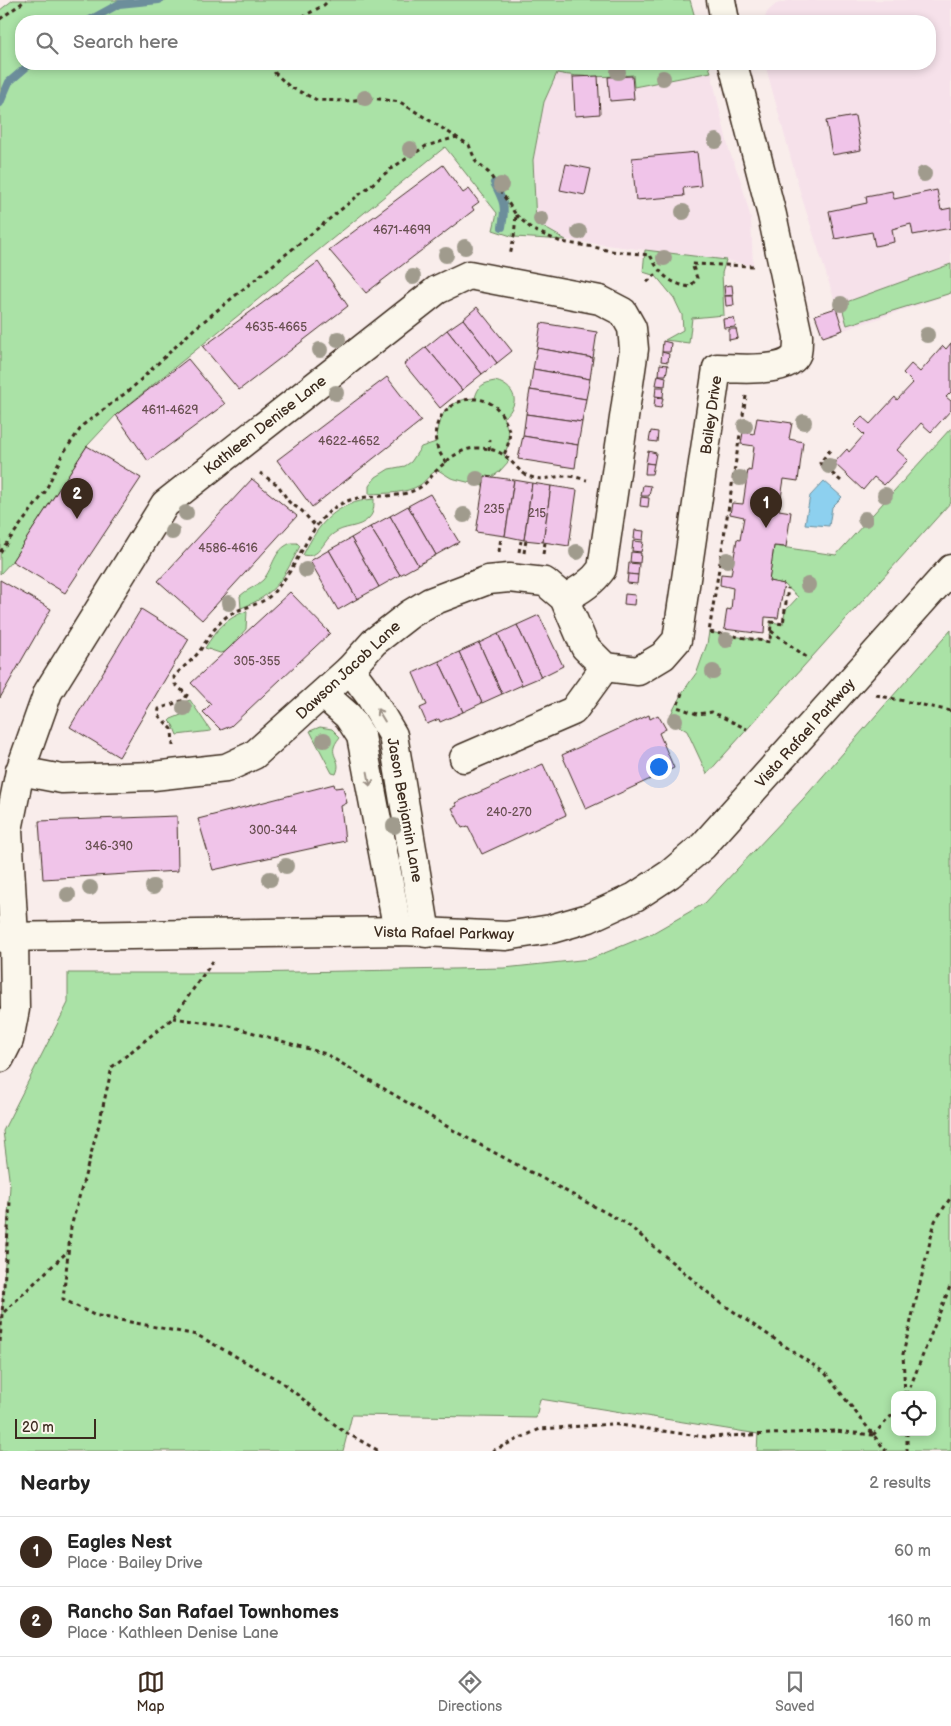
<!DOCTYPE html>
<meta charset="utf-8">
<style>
body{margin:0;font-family:"Balsamiq Sans",sans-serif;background:#f6f6f6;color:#222}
.controls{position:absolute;right:15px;bottom:15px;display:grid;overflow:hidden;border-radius:10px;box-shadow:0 2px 8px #0003}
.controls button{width:45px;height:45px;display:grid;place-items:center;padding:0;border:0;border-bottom:1px solid #e0e0e0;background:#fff;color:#222;font:25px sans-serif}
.scale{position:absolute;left:15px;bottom:12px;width:81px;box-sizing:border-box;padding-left:5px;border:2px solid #3b2a1e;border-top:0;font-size:14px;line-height:18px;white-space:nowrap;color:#3b2a1e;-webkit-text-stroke:4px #fbf7ec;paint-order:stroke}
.you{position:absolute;left:658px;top:766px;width:18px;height:18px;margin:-12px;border:4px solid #fff;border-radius:50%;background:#1a73e8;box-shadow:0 0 0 8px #1a73e833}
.badge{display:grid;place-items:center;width:32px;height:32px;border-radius:50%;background:#3b2a1e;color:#fff;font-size:16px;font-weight:700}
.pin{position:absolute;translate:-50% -41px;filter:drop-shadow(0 1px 2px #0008)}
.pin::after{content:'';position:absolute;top:26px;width:18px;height:15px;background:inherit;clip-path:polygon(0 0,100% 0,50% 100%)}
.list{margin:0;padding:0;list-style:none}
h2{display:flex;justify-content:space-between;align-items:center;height:65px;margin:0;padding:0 20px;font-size:21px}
h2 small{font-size:16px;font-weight:400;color:#767676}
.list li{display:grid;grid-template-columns:32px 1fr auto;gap:15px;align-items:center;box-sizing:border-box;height:70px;padding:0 20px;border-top:1px solid #e0e0e0}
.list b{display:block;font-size:19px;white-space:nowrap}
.list p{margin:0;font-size:16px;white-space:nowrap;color:#767676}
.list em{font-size:16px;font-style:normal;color:#767676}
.icon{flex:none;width:28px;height:28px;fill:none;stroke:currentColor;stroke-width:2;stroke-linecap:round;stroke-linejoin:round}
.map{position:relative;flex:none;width:951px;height:1451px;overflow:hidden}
.search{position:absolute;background:#fff;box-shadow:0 2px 8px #0003;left:15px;right:15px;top:15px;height:55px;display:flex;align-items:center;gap:12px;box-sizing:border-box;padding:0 18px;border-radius:20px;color:#767676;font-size:19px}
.sheet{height:205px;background:#fff}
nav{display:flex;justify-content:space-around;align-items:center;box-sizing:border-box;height:70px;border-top:1px solid #e0e0e0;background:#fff;font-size:14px;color:#767676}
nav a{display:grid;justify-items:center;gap:2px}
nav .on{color:#3b2a1e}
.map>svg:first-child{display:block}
</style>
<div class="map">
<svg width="951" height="1451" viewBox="0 0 951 1451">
<rect width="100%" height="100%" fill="#f9edeb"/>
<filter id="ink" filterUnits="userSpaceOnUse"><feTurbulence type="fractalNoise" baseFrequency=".02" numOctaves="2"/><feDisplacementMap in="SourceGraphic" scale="10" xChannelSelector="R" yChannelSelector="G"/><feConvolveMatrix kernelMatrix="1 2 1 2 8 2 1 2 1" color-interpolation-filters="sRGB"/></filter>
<g filter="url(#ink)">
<g fill="#f6e1ea">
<path d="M791 0H951V294L844 330 801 195 765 64H930V21H764L767 12 776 4Z"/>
<path d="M711 72 729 150 741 181 751 219 753 266 726 260 566 240 536 223 533 160 544 102 557 73 575 77H608L633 75 634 87Z"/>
</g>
<g fill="#aae2a6" stroke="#728662" fill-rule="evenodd">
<path d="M13 0H690L696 21H21V64H708L711 72 634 87 633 75C607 77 582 78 557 73L544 102 533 160 536 223 566 240 514 237 493 230 497 213 445 147 116 415 87 446 12 561 0 574V10Z"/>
<path d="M645 250 726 260 722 273 724 315 692 318 689 343 665 340 683 330 682 315 674 298 656 276 643 272Z"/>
<path d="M951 264V293L847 325 841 304Z"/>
<path d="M495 381C508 384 519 395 512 408 509 413 508 415 503 417 510 434 512 438 504 455L509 461 499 472 492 477 485 476 483 486 451 478 438 470C430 473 427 480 420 485 405 494 386 493 369 494V486L376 477 389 469 405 466 411 462 421 447 436 442C436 417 448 399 475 398 478 386 483 383 495 381Z"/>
<path d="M951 428V502L707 774 687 731 679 726 671 714 682 693 697 672 707 644 709 632 770 642 771 622 783 624 785 611 798 597 784 584 769 581 774 546 836 555Z"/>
<path d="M374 499C374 506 374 513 369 518 359 529 344 525 333 534 322 542 320 559 303 555 319 523 336 502 374 499Z"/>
<path d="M291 543H297L300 546C284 577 276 595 241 608L240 596C247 589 256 587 263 580 274 567 273 550 291 543Z"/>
<path d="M247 611 246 629 226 652 220 653 205 648C216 630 226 618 247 611Z"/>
<path d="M951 630V1451H757L758 1434 540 1399 536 1418 352 1415 343 1451H0V1340L10 1186 3 1131 68 1003V973H244L504 968 590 959 651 934 705 903 803 799 891 698ZM895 1395H932V1432H895Z"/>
<path d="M190 700 211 731 177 735 173 725 169 721 171 719 181 715 184 708 181 703Z"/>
<path d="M320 727 332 729 340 737C324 756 344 757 336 774L332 773 310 731Z"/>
</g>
<path fill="#8dd0ef" stroke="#6c8e9b" d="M824 481 842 497 832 507 829 526 805 524 810 496Z"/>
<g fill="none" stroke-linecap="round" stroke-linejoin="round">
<g stroke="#6c8e9b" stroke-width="8">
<path d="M88 21 119 4 159 0"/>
<path d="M0 103 9 82 30 64"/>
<path d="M494 183C504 202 506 206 502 227"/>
</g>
</g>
<g fill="#f0c4e9" stroke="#3b2a1e">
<path d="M598 76 600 114 575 116 573 77Z"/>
<path d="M632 76 634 99 610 101 608 77Z"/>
<path d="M855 116 861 150 832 155 826 121Z"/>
<path d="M697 152 701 186 683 188 684 196 636 200 632 158Z"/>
<path d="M566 164 591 169 585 195 560 190Z"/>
<path d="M443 165 463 193 469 189 479 202 472 207 474 210 366 293 329 250Z"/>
<path d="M937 190 941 210 951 208V228L913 235 911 224 892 229 894 242 875 246 872 232 835 239 829 211 867 203 866 196 892 191 894 199Z"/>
<path d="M318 262 348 306 239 390 203 347Z"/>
<path d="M732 285 733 295 725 296 724 286Z"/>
<path d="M725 296H733L734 305 726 306Z"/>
<path d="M477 307 512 351 497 363 463 319Z"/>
<path d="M836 308 843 330 823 337 815 315Z"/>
<path d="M734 318 736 327 724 328 723 319Z"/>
<path d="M463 319 497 363 482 374 447 330Z"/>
<path d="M541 323 597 332 593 358 537 348Z"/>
<path d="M729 329H736L738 338 729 340Z"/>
<path d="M447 330 482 374 462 390 426 347Z"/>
<path d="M663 341 671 343 670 352H662Z"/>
<path d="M951 343V392L946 397 951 401V410L931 432 921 423 897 450 908 460 884 485 874 477 863 490 834 463 847 449 849 452 864 435 854 425 862 417 870 424 895 397 897 400 913 383 903 373 911 364 920 372 943 346 946 349Z"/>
<path d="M426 347 462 390 440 408 404 364Z"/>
<path d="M537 348 593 358 590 379 533 369Z"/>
<path d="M662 352 669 354 668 362 661 361Z"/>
<path d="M188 359 225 404 148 461 116 415Z"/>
<path d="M660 364 668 365 666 375H659Z"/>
<path d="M533 369 590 379 586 399 530 390Z"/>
<path d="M658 375 666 377 665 386 656 385Z"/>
<path d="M387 377 421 421 312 507 277 460Z"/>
<path d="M656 387H664L663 397 655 396Z"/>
<path d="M530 390 586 399 582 422 526 414Z"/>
<path d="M655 397 663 398 661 408 654 407Z"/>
<path d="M526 414 582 422 578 445 523 436Z"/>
<path d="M757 418 792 423 789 439 803 442 798 481 784 479 779 510 791 512 786 547 774 546 769 581 784 584 778 618 765 617 764 634 724 629 727 609 731 610 733 588 720 585 721 574 731 575 737 539 740 540 744 517 730 514 732 503 743 504 748 470 751 471 754 446 741 444 743 432 754 434Z"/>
<path d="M651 431 658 432 657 442 649 441Z"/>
<path d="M523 436 578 445 575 468 518 459Z"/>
<path d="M87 446 141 478 65 593 12 561Z"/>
<path d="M648 451 656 453 654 464 646 463Z"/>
<path d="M646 463 654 464 652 474H645Z"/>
<path d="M485 476 514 480 505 536 476 532Z"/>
<path d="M252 479 297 516 202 620 158 581Z"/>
<path d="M514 480 532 483 524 540 505 536Z"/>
<path d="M532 483 551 486 543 542 524 540Z"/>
<path d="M643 485 651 486 649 496H641Z"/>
<path d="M551 486 577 490 569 546 543 542Z"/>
<path d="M430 494 459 542 436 555 408 506Z"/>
<path d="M641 497 649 498 648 507 640 506Z"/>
<path d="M408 506 436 555 418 565 390 516Z"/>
<path d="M390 516 418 565 400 575 370 527Z"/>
<path d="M370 527 400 575 379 587 351 538Z"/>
<path d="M635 530 644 531 643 540 634 539Z"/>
<path d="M351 538 379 587 357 599 329 550Z"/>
<path d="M633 541 643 542 641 552 632 551Z"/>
<path d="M329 550 357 599 338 610 310 561Z"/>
<path d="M631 552 641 553 640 563 630 562Z"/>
<path d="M629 563 639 564 638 575 628 574Z"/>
<path d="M628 574 638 575 637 584 627 583Z"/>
<path d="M0 580 51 609 0 698Z"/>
<path d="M290 592 330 633 231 726 221 730 203 712 211 704 191 683Z"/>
<path d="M625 594 635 595 634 605 624 604Z"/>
<path d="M141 609 189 639 119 757 70 727Z"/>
<path d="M539 615 563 666 541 677 517 625Z"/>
<path d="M517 625 541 677 522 685 498 634Z"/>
<path d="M498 634 522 685 502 694 479 643Z"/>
<path d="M479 643 502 694 482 703 459 652Z"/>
<path d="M459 652 482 703 463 712 439 661Z"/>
<path d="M439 661 463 712 440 722 439 719 427 724 420 708 427 705 413 673Z"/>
<path d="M649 715 650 719 658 715 666 729 659 733 674 768 586 809 562 755Z"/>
<path d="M543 764 566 815 482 854 468 826 462 828 452 808 457 806 455 803Z"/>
<path d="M334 784 335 788 343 787 347 803 341 806 345 841 213 870 198 819Z"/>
<path d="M177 816 178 871 43 879 39 821Z"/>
</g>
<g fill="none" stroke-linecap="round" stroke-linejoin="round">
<defs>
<g id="minor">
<path d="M721 0 725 21"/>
<path d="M350 669 370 696 393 735 426 933"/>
<path d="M323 694 348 716 361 736 398 931"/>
<path d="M464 758 573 711 605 667"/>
<path d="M20 771 62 779 153 776 226 768 254 755 350 669 374 642 410 614 430 602 488 580 509 578 545 582 564 598 585 647 605 667 638 671 663 656 677 640 717 368C736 368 789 374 797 353 798 348 798 341 798 336L772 215 733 64"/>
<path d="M0 937 403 931 506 936 551 929 589 918 635 897 670 874 703 846 951 569"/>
<path d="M0 1058 9 1040 15 1009 14 937 8 830 20 771 48 692 165 504 437 290 469 275 600 300 623 312 632 328 634 349 602 569C592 583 580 591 564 598"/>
</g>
</defs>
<use href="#minor" stroke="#3b2a1e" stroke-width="31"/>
<g stroke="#3b2a1e" stroke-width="3" stroke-dasharray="4 4" stroke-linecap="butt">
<path d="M0 19 26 0"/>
<path d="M295 21 324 5 329 0"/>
<path d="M273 64 275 73 290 87 317 100 346 101 372 98 400 102 469 145 476 162 489 173 516 215 514 237 510 256"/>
<path d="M516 215 533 230 561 242 594 247 611 251 650 255C660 274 668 283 690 287L697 278 692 264 754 266"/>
<path d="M647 282 659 272"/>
<path d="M746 396 709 632 770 642 771 622 783 624 788 588"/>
<path d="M489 450 490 439"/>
<path d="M830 450 820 463 841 481"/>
<path d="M446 463C442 456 437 450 436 442 429 404 482 382 502 415 512 432 511 438 504 455"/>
<path d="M260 473 278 485 289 502 302 511 316 527"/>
<path d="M0 552 45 492 62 455 83 425 131 389 193 330 392 168 426 146 457 137"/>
<path d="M499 552 501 537"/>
<path d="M519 552 521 541"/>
<path d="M524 553 526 540"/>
<path d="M543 554 545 543"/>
<path d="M771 631 809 659"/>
<path d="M682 693 677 707 697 714 712 712 747 729"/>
<path d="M876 695 951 711"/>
<path d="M173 746 172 729 158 715 159 709 184 700 187 695 175 684 174 677C181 668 191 662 198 653 207 641 214 627 226 617 240 606 261 607 273 593 280 585 288 575 293 566 307 543 318 513 345 502 368 492 397 501 419 488 426 484 430 478 435 472 447 460 461 447 480 448 487 448 496 450 502 454 513 460 519 474 531 477 545 482 555 475 569 476 575 476 581 479 587 480"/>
<path d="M213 961 173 1018 112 1067 98 1128 71 1227 63 1299 94 1315 197 1335 280 1381 343 1431 379 1451"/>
<path d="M173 1018 230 1026 326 1054 458 1133 627 1224 718 1301 825 1373 886 1451"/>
<path d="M4 1312 68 1251"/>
<path d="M0 1342 10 1202"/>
<path d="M905 1395 903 1354 935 1221 951 1197"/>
<path d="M907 1395 951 1284"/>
<path d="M907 1432V1451"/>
<path d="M873 1435 895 1412"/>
<path d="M492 1451 540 1429 612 1424 706 1437 836 1431 873 1435"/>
</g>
<use href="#minor" stroke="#fbf7ec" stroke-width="28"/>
</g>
<g fill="#a09b8d">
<circle cx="618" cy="72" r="8"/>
<circle cx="663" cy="78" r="8"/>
<circle cx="365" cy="98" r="8"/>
<circle cx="716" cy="141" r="8"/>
<circle cx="410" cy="149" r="8"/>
<circle cx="924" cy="174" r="8"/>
<circle cx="501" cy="185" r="8"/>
<circle cx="683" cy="212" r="8"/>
<circle cx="541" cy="219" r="8"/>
<circle cx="579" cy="232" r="8"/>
<circle cx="465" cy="247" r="8"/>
<circle cx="446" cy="255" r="8"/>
<circle cx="664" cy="258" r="8"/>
<circle cx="413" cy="277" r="8"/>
<circle cx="841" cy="304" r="8"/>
<circle cx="927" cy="335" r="8"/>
<circle cx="338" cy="339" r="8"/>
<circle cx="320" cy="350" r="8"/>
<circle cx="336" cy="393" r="8"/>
<circle cx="804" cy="422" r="8"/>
<circle cx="745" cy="426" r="8"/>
<circle cx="829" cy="466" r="8"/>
<circle cx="740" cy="478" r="8"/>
<circle cx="477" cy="479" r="8"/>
<circle cx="885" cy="495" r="8"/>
<circle cx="186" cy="513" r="8"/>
<circle cx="464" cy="515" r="8"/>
<circle cx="865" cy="519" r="8"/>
<circle cx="172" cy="532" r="8"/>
<circle cx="577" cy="552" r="8"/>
<circle cx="727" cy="560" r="8"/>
<circle cx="306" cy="570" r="8"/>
<circle cx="808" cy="585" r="8"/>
<circle cx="229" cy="603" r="8"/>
<circle cx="726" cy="640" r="8"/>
<circle cx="713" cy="672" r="8"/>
<circle cx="184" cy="708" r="8"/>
<circle cx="675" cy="720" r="8"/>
<circle cx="324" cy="740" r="8"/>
<circle cx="394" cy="826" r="8"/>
<circle cx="286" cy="866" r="8"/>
<circle cx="270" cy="879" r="8"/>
<circle cx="153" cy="887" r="8"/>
<circle cx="90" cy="888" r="8"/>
<circle cx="68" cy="895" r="8"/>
</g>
<defs><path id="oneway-shaft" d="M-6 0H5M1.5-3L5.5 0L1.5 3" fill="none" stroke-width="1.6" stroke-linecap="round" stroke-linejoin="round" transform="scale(1.25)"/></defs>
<g stroke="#9b9085">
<use href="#oneway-shaft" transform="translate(381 715) rotate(-121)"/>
<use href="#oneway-shaft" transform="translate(369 779) rotate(79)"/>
</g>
</g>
<g text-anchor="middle" stroke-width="5" stroke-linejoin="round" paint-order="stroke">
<g font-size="12" fill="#685051">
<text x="402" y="234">4671-4699</text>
<text x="276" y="331">4635-4665</text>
<text x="170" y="414">4611-4629</text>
<text x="349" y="445">4622-4652</text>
<text x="494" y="513">235</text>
<text x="537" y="517">215</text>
<text x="228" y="552">4586-4616</text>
<text x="257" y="665">305-355</text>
<text x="509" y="816">240-270</text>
<text x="273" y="834">300-344</text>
<text x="109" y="850">346-390</text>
</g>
<g font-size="15" fill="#3b2a1e" stroke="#fbf7ec">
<text transform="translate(711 415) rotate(-82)" y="5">Bailey Drive</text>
<text transform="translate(265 425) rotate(-38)" y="5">Kathleen Denise Lane</text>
<text transform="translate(348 670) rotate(-43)" y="5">Dawson Jacob Lane</text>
<text transform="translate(805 733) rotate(-48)" y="5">Vista Rafael Parkway</text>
<text transform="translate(405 810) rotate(80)" y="5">Jason Benjamin Lane</text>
<text transform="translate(444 933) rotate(1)" y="5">Vista Rafael Parkway</text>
</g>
</g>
</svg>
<div class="controls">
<button><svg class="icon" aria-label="locate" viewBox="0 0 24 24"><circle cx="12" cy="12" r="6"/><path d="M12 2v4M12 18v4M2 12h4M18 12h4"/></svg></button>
</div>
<div class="scale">20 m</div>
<div class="you"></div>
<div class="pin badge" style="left:766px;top:528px">1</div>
<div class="pin badge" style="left:77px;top:519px">2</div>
<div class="search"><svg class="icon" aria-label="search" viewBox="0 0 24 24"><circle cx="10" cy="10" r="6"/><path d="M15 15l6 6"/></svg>Search here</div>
</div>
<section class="sheet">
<h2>Nearby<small>2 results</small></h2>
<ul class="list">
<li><span class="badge">1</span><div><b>Eagles Nest</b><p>Place · Bailey Drive</p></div><em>60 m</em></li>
<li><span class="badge">2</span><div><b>Rancho San Rafael Townhomes</b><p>Place · Kathleen Denise Lane</p></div><em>160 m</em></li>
</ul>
</section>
<nav>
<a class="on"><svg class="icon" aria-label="map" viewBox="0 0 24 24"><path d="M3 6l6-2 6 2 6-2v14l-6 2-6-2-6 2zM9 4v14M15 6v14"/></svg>Map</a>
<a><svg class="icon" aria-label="directions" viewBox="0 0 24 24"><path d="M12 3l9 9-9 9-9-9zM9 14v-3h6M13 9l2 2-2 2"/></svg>Directions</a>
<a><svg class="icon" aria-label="saved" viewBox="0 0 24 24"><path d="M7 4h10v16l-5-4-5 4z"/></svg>Saved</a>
</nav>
